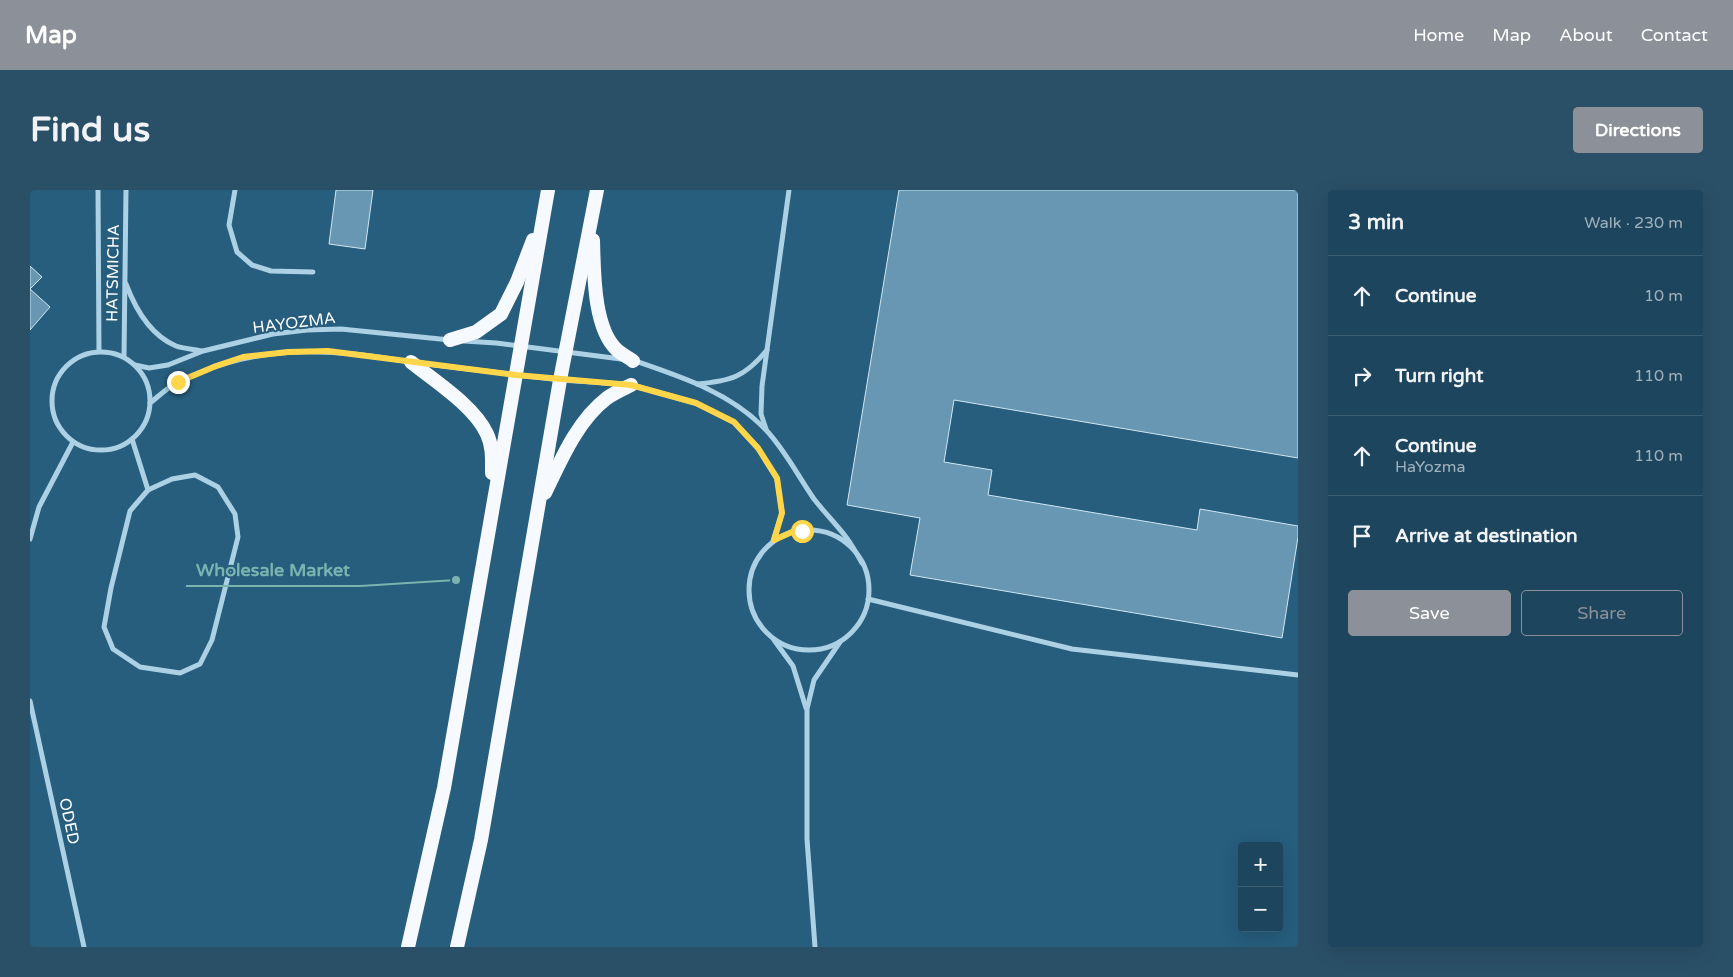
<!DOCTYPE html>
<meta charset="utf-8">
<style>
body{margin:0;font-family:"Varela Round",sans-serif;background:#2a5067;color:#f1f3f6}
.controls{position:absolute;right:15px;bottom:15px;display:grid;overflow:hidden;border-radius:5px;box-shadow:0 5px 20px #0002}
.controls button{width:45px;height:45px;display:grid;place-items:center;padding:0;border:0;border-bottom:1px solid #3b5e73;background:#1d465e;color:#f1f3f6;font:25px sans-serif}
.stop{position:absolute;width:15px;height:15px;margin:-11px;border:4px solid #ffd54a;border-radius:50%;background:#fff}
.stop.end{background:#ffd54a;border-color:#fff;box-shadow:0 1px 5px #0008}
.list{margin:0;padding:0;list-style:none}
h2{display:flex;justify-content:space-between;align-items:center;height:65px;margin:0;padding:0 20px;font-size:21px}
h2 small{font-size:16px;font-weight:400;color:#a0b1bc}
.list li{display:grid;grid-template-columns:32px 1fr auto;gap:15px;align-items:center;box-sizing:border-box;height:80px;padding:0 20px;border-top:1px solid #3b5e73}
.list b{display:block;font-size:19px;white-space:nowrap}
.list p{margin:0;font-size:16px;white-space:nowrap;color:#a0b1bc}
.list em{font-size:16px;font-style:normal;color:#a0b1bc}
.actions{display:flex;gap:10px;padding:15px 20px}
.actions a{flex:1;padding:11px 0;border:1px solid #8c9099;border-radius:5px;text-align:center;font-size:18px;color:#8c9099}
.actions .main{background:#8c9099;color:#fff}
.icon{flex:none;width:28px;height:28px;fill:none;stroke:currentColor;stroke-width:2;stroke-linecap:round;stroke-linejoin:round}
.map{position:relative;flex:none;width:1268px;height:757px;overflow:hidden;border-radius:5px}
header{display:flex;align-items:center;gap:30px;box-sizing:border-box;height:70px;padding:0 25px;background:#8c9099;color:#fff}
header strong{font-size:24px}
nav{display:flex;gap:28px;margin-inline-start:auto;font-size:18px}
.intro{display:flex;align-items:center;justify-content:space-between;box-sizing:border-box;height:120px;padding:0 30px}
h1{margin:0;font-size:35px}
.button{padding:12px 22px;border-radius:5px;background:#8c9099;color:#fff;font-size:18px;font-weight:700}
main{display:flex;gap:30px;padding:0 30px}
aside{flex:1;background:#1d465e;border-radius:5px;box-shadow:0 5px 20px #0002}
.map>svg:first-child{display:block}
</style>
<header>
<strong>Map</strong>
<nav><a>Home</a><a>Map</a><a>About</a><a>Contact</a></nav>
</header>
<div class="intro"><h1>Find us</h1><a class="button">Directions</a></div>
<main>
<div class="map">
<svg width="1268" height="757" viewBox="0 0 1268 757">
<rect width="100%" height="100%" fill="#275d7d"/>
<g fill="#6797b2" stroke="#cfe7f4">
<path d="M306 0H343L335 59 299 54Z"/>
<path d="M869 0H1268V268L924 210 914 272 962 280 958 305 1167 340 1170 319 1268 336V347L1252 448 880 385 890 328 817 315Z"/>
<path d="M0 76 12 87 0 99 20 117 0 140Z"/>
</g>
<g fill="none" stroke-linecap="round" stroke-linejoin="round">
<g stroke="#acd1e5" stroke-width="5">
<path d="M68 0 69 161"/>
<path d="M205 0 199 35 207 62 222 75 241 81 283 82"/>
<path d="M96 94C105 118 120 145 146 156 154 159 164 159 172 161"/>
<path d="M434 151 466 153 591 169"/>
<circle cx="71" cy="211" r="49"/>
<path d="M94 167 96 0"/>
<path d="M605 171C652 187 701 203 736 240 755 260 768 286 784 309 794 322 806 334 816 347 822 355 827 364 832 373"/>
<path d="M388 173 530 190 594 194"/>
<path d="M105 175 119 178 138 175 173 161 243 144 277 140 311 139 420 150"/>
<path d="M667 194C701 191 715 187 737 160"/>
<path d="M602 195 666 213 704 232 728 258 747 289 752 323 743 351"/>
<path d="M120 213C129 206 138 197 148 192 154 188 162 186 169 183 238 154 308 159 380 172"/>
<path d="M736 239 731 224 732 196 759 0"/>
<path d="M102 249 118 300"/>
<path d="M165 285 188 297 205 324 208 347 182 450 170 474 150 483 110 477 83 459 74 437 81 398 100 321 118 300 142 289Z"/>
<circle cx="779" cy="400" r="60"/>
<path d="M0 349 9 317 43 252"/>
<path d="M838 409 1042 459 1268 485"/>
<path d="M744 450 763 476 776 518"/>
<path d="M0 511 54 757"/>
<path d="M785 757 777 649V519L784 490 810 452"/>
</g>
<g stroke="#f6fafe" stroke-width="14">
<path d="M563 50C564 80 563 138 587 160 591 164 598 167 603 171"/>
<path d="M420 150 446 142 471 124 487 92 503 50"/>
<path d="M381 172C406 192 444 216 457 244 463 257 462 270 462 283"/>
<path d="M515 303C531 270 547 231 577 208 584 203 593 199 601 195"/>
<path d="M378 757 414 598 518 0"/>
<path d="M427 757 451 650 530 190 567 0"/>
</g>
</g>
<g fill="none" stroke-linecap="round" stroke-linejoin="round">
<path stroke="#ffd54a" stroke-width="6" d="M148 192 186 176 213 167 258 162 298 161 486 185 601 195 666 213 704 232 728 258 747 288 752 323 744 350 762 342 772 341"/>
</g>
<g text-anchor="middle" stroke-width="4" stroke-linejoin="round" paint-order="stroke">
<g font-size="16" fill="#fff" stroke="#275d7d">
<text transform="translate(82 83) rotate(-89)" y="6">HATSMICHA</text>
<text transform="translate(264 132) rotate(-7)" y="6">HAYOZMA</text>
<text transform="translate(40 631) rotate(78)" y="6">ODED</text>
</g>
</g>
<path fill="none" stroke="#7bb4af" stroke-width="2" d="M426 390L330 396H156"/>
<circle fill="#7bb4af" stroke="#275d7d" stroke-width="2" cx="426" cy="390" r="5"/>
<g font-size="18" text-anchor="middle" font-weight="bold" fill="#7bb4af" stroke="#275d7d" stroke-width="4" stroke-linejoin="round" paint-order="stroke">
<text x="243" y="386">Wholesale Market</text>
</g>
</svg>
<div class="controls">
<button>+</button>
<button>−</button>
</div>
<div class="stop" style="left:772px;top:341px"></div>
<div class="stop end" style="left:148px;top:192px"></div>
</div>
<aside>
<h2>3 min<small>Walk · 230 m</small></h2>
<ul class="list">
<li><svg class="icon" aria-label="ahead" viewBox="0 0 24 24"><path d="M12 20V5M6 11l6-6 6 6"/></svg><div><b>Continue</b></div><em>10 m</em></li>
<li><svg class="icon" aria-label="right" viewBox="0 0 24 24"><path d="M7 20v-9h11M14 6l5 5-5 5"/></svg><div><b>Turn right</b></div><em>110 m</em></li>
<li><svg class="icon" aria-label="ahead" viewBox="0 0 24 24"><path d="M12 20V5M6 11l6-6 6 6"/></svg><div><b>Continue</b><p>HaYozma</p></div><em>110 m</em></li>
<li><svg class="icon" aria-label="arrive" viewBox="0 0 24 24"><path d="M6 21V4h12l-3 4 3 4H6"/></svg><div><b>Arrive at destination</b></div></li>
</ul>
<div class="actions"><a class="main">Save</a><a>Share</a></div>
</aside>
</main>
